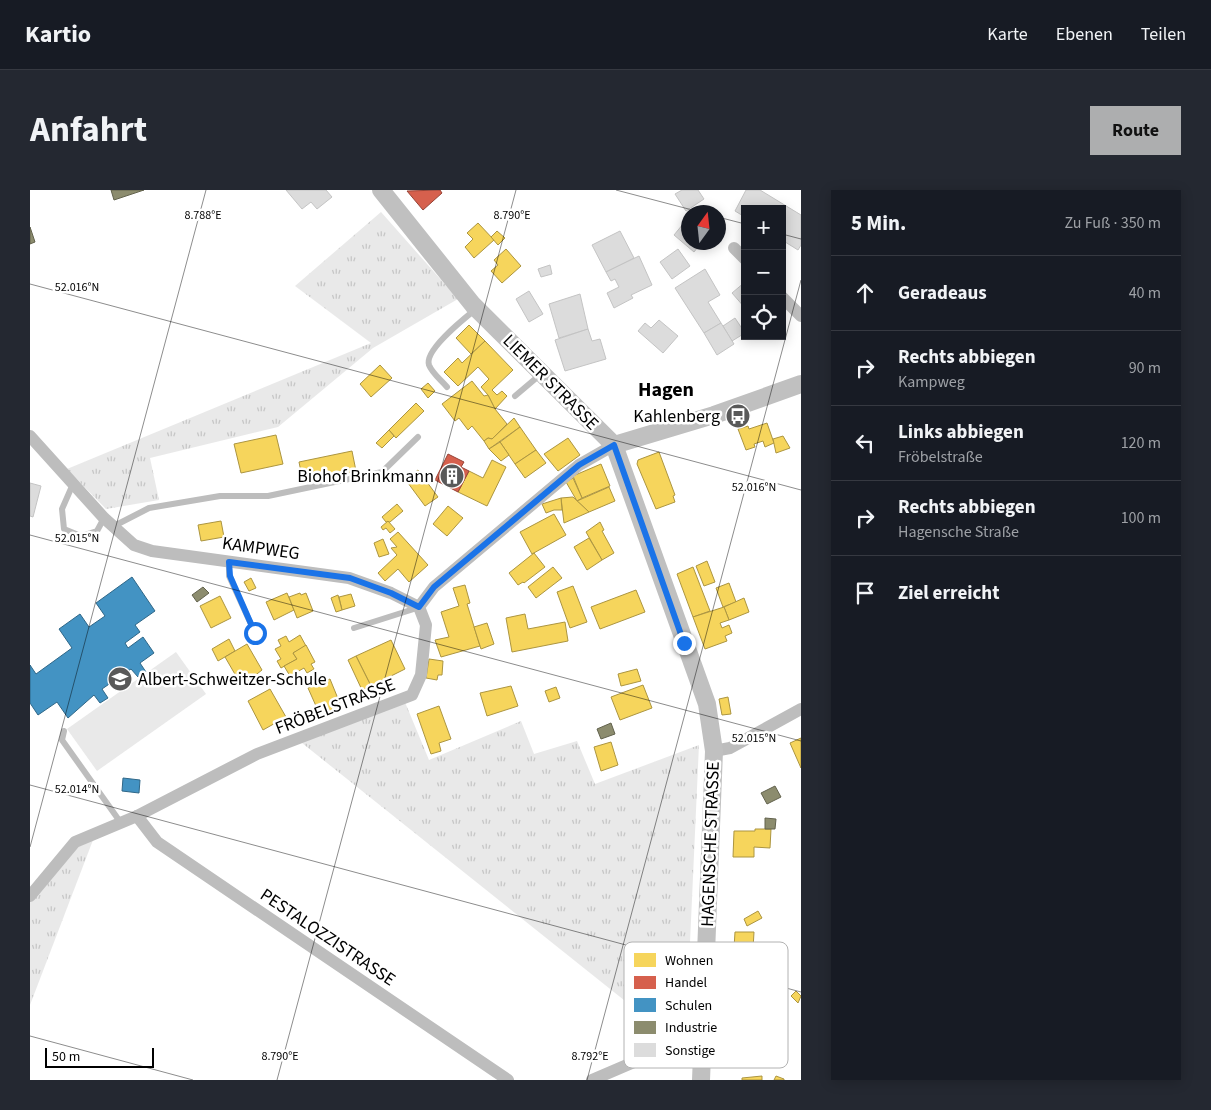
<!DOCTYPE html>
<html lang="de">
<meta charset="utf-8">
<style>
body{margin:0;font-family:"Source Sans 3",sans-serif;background:#242831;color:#f1f3f6}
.controls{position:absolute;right:15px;top:15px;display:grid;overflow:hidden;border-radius:0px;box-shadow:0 2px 12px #0003}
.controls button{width:45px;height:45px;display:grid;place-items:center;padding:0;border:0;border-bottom:1px solid #363941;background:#171b24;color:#f1f3f6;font:25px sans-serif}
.compass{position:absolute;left:651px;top:15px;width:45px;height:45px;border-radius:50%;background:#171b24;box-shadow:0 2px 12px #0003;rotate:15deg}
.scale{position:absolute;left:15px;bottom:12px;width:109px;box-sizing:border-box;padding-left:5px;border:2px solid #000;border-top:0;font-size:14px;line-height:18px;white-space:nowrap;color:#000;-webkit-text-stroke:4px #fff;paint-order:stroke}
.stop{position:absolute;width:15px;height:15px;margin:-11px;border:4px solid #1a73e8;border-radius:50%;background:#fff}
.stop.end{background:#1a73e8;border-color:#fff;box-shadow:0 1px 5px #0008}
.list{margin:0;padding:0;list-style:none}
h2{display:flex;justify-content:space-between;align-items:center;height:65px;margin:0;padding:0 20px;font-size:21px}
h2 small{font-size:16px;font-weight:400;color:#9ea1a6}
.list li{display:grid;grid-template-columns:32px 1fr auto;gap:15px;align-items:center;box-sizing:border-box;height:75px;padding:0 20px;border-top:1px solid #363941}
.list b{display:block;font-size:19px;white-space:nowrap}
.list p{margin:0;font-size:16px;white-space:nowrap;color:#9ea1a6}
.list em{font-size:16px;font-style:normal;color:#9ea1a6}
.icon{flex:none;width:28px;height:28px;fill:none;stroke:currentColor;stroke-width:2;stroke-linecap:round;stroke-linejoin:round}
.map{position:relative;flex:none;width:771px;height:890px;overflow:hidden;border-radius:0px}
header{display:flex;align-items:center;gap:30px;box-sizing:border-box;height:70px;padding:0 25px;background:#171b24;border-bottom:1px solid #363941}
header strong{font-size:24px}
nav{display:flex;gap:28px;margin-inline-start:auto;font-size:18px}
.intro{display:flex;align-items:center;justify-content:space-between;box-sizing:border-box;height:120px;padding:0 30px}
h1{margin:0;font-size:35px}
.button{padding:12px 22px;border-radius:0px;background:#adaeaf;color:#111;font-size:18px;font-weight:700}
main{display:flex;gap:30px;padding:0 30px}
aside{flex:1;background:#171b24;border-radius:0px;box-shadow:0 2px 12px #0003}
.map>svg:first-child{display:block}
</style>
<header>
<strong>Kartio</strong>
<nav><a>Karte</a><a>Ebenen</a><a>Teilen</a></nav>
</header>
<div class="intro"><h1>Anfahrt</h1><a class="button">Route</a></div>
<main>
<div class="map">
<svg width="771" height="890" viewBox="0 0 771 890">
<defs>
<pattern id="grass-tufts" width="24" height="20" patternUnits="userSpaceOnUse" patternTransform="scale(1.25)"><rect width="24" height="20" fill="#e9e9e9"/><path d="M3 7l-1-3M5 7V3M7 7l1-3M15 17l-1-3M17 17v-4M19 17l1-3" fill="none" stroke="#c6c6c6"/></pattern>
</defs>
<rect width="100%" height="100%" fill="#fff"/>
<g fill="url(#grass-tufts)">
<path d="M351 22 428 109 343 158 248 237 120 268 129 310 76 319 37 279 341 153 265 96Z"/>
<path d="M372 505 399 570 491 531 504 564 547 551 565 594 669 555 656 840 644 850 272 553Z"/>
<path d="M63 650 0 815V712L47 657Z"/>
</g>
<path fill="#e9e9e9" d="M146 462 176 504 67 581 37 539Z"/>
<g fill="#f6d55c" stroke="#ac9540">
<path d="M448 33 464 50 444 68 435 57 443 49 437 43Z"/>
<path d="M467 41 475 48 468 55 461 47Z"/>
<path d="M476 59 491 76 472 93 461 81 468 75 464 70Z"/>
<path d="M439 135 455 151 441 164 426 148Z"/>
<path d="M455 151 483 180 462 200 467 205 472 201 477 206 465 219 458 205 451 197 459 189 448 177 428 196 414 182 428 168 432 173Z"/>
<path d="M350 175 362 188 341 207 330 194Z"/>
<path d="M442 191 454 206 458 205 465 219 477 234 462 249 458 248 454 251 442 236 438 240 429 228 425 231 412 214Z"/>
<path d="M398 193 405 201 398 208 391 199Z"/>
<path d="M386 213 394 221 366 248 359 240Z"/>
<path d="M484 228 490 237 459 259 454 251 458 248 462 249Z"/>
<path d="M737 233 744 253 735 257 733 251 724 254 725 257 716 260 708 239 718 236 719 239Z"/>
<path d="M490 237 506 260 485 274 470 252Z"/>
<path d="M359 240 364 246 352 258 346 253Z"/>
<path d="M246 245 253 274 211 283 204 254Z"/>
<path d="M753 246 760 258 746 263 743 249Z"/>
<path d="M538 248 550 265 528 281 514 264Z"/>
<path d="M470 252 479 265 471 271 459 259Z"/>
<path d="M506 260 516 273 495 288 485 274Z"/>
<path d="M322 261 326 281 273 292 269 272Z"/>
<path d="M629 262 645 305 643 306 645 312 626 319 607 274 608 270Z"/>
<path d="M462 270 476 277 457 316 428 302 439 281 453 288Z"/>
<path d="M571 274 580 296 552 308 543 286Z"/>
<path d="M388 280 408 307 395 316 375 289Z"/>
<path d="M543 288 552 308 547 311 536 292Z"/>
<path d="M579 297 585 311 559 322 547 311Z"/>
<path d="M543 307 559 322 534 333 531 308Z"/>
<path d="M531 308 532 320H524L516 323 512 314Z"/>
<path d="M367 314 373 321 360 332H356L352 327Z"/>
<path d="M418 316 433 328 417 346 403 334Z"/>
<path d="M524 324 536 345 502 364 490 342Z"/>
<path d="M191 331 194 347 171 351 168 335Z"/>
<path d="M358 331 365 339 360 343 356 338 353 340 351 337Z"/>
<path d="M570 332 574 340 572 341 584 363 572 370 556 342Z"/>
<path d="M368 342 398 375 379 392 368 379 355 391 348 383 367 365 361 358 367 357 360 349Z"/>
<path d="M559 348 572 370 557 380 544 357Z"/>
<path d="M353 349 359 364 349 367 344 353Z"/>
<path d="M504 363 515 377 494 393 493 392 488 395 479 383Z"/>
<path d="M677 371 685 392 674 396 666 376Z"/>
<path d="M523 377 532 388 506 408 498 397Z"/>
<path d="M663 377 680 421 663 427 647 384Z"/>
<path d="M221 388 226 398 219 401 214 392Z"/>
<path d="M699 393 706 412 693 417 686 398Z"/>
<path d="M435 395 440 413 437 414 450 456 411 467 405 450 419 447 411 422 429 416 423 398Z"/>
<path d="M543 396 557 432 540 438 527 402Z"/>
<path d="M606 400 615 422 570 439 561 417Z"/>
<path d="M257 403 264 420 244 430 236 412Z"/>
<path d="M270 403 271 405 276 403 283 421 267 428 259 407Z"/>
<path d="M321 404 325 416 312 420 309 407Z"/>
<path d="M308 405 312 420 306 422 301 408Z"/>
<path d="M190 406 201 428 181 438 170 416Z"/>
<path d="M714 408 719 422 699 430 694 417Z"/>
<path d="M694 417 699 430 690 433 692 438 699 435 702 443 695 446 697 451 675 459 663 427Z"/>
<path d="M495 424 498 439 535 432 538 451 482 462 476 428Z"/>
<path d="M457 433 464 454 451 459 444 437Z"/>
<path d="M270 445 276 456 263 463 267 469 251 478 247 471 251 469 245 459 251 456 248 450 256 446 259 452Z"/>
<path d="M199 449 205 461 188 471 182 459Z"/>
<path d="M361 450 375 479 341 496 326 466Z"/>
<path d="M217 454 232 480 218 491 214 490 211 484 206 486 195 467Z"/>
<path d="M276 455 285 472 281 474 284 479 277 483 274 478 260 486 254 476 267 469 263 463Z"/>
<path d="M326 466 341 496 332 500 318 470Z"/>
<path d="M399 469 413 471 412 485H408L407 490 396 488Z"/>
<path d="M607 479 611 491 591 496 588 484Z"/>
<path d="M300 489 311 516 290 525 278 498Z"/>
<path d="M613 495 622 518 590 530 581 507Z"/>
<path d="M481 496 488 516 457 526 450 503Z"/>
<path d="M526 497 530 508 519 512 515 501Z"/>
<path d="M240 499 256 527 233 540 218 511Z"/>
<path d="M698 507 701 524 692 525 689 509Z"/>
<path d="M409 516 421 549 409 553 411 561 401 564 387 524Z"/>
<path d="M771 548V578L760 553Z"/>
<path d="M581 552 588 575 571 581 564 557Z"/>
<path d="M725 639H741L740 658 724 657V667H703L704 641H725Z"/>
<path d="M728 721 732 728 717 736 714 729Z"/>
<path d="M705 742H724L723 759 704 758Z"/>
<path d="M766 801 771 806 768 813 761 806Z"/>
<path d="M732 886V890H712V888Z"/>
<path d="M746 886 754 889V890H744Z"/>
</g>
<g fill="#d6604d" stroke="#964336">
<path d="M410 0 412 3 393 20 377 1Z"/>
<path d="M418 264 434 272 431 277 439 281 428 302 405 290Z"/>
</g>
<g fill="#4393c3" stroke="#2f6788">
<path d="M102 387 125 421 105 435 110 442 95 453 98 458 113 447 124 463 110 473 116 482 108 487 101 479 72 499 78 508 70 513 64 505 38 528 27 512 8 525 0 513V475L6 484 42 458 29 439 50 424 59 437 75 426 66 413Z"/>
<path d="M93 588 110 590 109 603 92 601Z"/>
</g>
<g fill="#8c8c6e" stroke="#62624d">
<path d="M81 0H114L84 10Z"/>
<path d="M0 37 5 52 0 54Z"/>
<path d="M173 397 179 403 167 412 162 405Z"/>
<path d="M581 533 585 544 571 549 567 539Z"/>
<path d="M745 596 751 607 737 614 731 603Z"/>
<path d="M735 628 746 629 745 639H735Z"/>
</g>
<g fill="#dcdcdc" stroke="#c4c4c4">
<path d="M256 0H296L302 7 287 19 281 12 272 19Z"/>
<path d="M652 0H668L674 9 656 21 645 4Z"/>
<path d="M716 0H730L771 25V55L768 60 752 50V19H715V27L705 21Z"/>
<path d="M658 28V52H672L664 62 644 45Z"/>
<path d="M590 41 604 68 576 82 562 55Z"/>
<path d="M648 59 660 76 642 89 630 72Z"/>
<path d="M609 66 622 95 601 105 603 108 584 118 577 103 589 97 585 89 581 91 576 82Z"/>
<path d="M520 75 522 84 511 87 508 79Z"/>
<path d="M675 79 690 105 678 112 691 133 674 143 645 98Z"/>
<path d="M715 92V118L702 103Z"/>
<path d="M499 101 513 124 499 132 486 109Z"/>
<path d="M550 104 558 139 529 148 519 114Z"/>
<path d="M705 128 715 143 702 151 693 136Z"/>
<path d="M629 130 648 146 633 163 608 141 615 133 621 138Z"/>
<path d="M691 133 704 154 687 165 674 143Z"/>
<path d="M558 139 562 151 570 149 576 169 535 181 525 150Z"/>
<path d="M0 293 11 296 3 327 0 326Z"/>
</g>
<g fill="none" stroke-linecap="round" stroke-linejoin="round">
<g stroke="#bdbdbd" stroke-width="6">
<path d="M417 197C411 190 402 183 399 175 394 160 435 128 446 119"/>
<path d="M485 206 511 184"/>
<path d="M43 294 32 319 34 339 51 346 67 341 74 328"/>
<path d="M84 336 119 318 190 306H238L352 282 388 247"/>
<path d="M199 372V386L225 443"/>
<path d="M324 438 387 418"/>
<path d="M34 541 32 550 91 633"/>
</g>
<g stroke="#bdbdbd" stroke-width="12">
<path d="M704 58 715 69"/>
<path d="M752 107 771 126"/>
<path d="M0 246 74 328 104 355 122 361 319 388 361 403 389 417"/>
<path d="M684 561 700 558 771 519"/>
<path d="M107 626 127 652 478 890"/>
<path d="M0 706 45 652 107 626 227 564 382 505 391 485 396 435 389 417 404 397 549 275 584 255"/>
<path d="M562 890 660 848 672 845"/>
</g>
<g stroke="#c0c0c0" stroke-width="18">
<path d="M351 0 443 115 584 255 677 514 684 561 671 890"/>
<path d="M584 255 684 225 771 194"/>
</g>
</g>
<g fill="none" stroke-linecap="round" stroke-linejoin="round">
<path stroke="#1a73e8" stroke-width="6" d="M225 443 200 386 199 372 320 388 361 403 389 417 404 397 549 275 584 255 654 453"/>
</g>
<path fill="none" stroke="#000" stroke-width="1" stroke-opacity="0.45" d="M586 0 670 22M688 27 715 34M752 44 771 49M0 94 771 300M0 345 771 551M0 595 771 802M0 657 176 0M0 846 163 890M247 890 486 0M557 890 771 90"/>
<defs>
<symbol id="bus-disc" viewBox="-11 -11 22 22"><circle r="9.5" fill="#595959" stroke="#fff"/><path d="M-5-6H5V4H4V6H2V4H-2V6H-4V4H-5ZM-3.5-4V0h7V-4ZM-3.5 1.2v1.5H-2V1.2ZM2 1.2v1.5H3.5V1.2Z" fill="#fff"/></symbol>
<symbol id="building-disc" viewBox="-11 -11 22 22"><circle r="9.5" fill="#595959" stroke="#fff"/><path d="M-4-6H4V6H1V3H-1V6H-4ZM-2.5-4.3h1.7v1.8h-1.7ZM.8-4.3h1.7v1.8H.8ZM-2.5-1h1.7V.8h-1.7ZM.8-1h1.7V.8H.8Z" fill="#fff"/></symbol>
<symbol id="school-disc" viewBox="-11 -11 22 22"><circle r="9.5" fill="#595959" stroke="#fff"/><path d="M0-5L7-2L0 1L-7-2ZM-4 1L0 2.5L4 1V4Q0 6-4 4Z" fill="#fff"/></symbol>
</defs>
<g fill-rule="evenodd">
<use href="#bus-disc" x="694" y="212" width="28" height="28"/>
<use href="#building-disc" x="408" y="272" width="28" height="28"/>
<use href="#school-disc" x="76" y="475" width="28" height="28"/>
</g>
<g text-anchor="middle" stroke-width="5" stroke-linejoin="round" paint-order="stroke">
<g font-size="18" fill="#000" stroke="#fff">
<text transform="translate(521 192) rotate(45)" y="6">LIEMER STRASSE</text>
<text transform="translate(231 358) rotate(8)" y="6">KAMPWEG</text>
<text transform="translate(305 516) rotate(-21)" y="6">FRÖBELSTRASSE</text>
<text transform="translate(680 654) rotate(-88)" y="6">HAGENSCHE STRASSE</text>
<text transform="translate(298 747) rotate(34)" y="6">PESTALOZZISTRASSE</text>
</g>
<g font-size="18" fill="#000" stroke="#fff" text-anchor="end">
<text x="690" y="232">Kahlenberg</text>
<text x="404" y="292">Biohof Brinkmann</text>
<text x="108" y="495" text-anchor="start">Albert-Schweitzer-Schule</text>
</g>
<g font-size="20" font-weight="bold" fill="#000" stroke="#fff">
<text x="636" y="206">Hagen</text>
</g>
</g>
<rect x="594" y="752" width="164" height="126" rx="8" fill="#fff" stroke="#b2b2b2" stroke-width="1"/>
<rect x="604" y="763" width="22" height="14" fill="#f6d55c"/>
<rect x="604" y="786" width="22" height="13" fill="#d6604d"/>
<rect x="604" y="808" width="22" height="14" fill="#4393c3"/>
<rect x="604" y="831" width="22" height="13" fill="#8c8c6e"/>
<rect x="604" y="853" width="22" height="14" fill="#dcdcdc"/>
<g font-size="14" fill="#000">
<text x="635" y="775">Wohnen</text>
<text x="635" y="797">Handel</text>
<text x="635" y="820">Schulen</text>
<text x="635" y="842">Industrie</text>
<text x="635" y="865">Sonstige</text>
</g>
<g font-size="12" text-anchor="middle" fill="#000" stroke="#fff" stroke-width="5" stroke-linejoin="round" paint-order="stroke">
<text x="173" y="29">8.788°E</text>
<text x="482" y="29">8.790°E</text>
<text x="47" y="101">52.016°N</text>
<text x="724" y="301">52.016°N</text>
<text x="47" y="352">52.015°N</text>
<text x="724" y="552">52.015°N</text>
<text x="47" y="603">52.014°N</text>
<text x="250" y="870">8.790°E</text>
<text x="560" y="870">8.792°E</text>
</g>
</svg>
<div class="controls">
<button>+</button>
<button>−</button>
<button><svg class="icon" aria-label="locate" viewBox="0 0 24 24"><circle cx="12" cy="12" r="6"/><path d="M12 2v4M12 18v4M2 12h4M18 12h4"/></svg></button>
</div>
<svg class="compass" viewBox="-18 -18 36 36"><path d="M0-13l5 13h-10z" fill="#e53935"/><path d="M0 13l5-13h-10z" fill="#9ea1a6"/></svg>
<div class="scale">50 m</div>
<div class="stop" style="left:225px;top:443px"></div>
<div class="stop end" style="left:654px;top:453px"></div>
</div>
<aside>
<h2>5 Min.<small>Zu Fuß · 350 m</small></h2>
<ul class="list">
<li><svg class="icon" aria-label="ahead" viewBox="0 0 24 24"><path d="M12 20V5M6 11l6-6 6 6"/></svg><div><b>Geradeaus</b></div><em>40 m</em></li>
<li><svg class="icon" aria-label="right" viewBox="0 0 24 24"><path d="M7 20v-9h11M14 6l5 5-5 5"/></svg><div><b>Rechts abbiegen</b><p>Kampweg</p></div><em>90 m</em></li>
<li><svg class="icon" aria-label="left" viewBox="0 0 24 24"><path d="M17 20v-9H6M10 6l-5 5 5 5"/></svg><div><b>Links abbiegen</b><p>Fröbelstraße</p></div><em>120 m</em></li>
<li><svg class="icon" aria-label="right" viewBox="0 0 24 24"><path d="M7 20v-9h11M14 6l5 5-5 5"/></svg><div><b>Rechts abbiegen</b><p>Hagensche Straße</p></div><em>100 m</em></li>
<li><svg class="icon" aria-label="arrive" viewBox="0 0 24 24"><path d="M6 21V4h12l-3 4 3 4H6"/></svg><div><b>Ziel erreicht</b></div></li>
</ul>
</aside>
</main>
